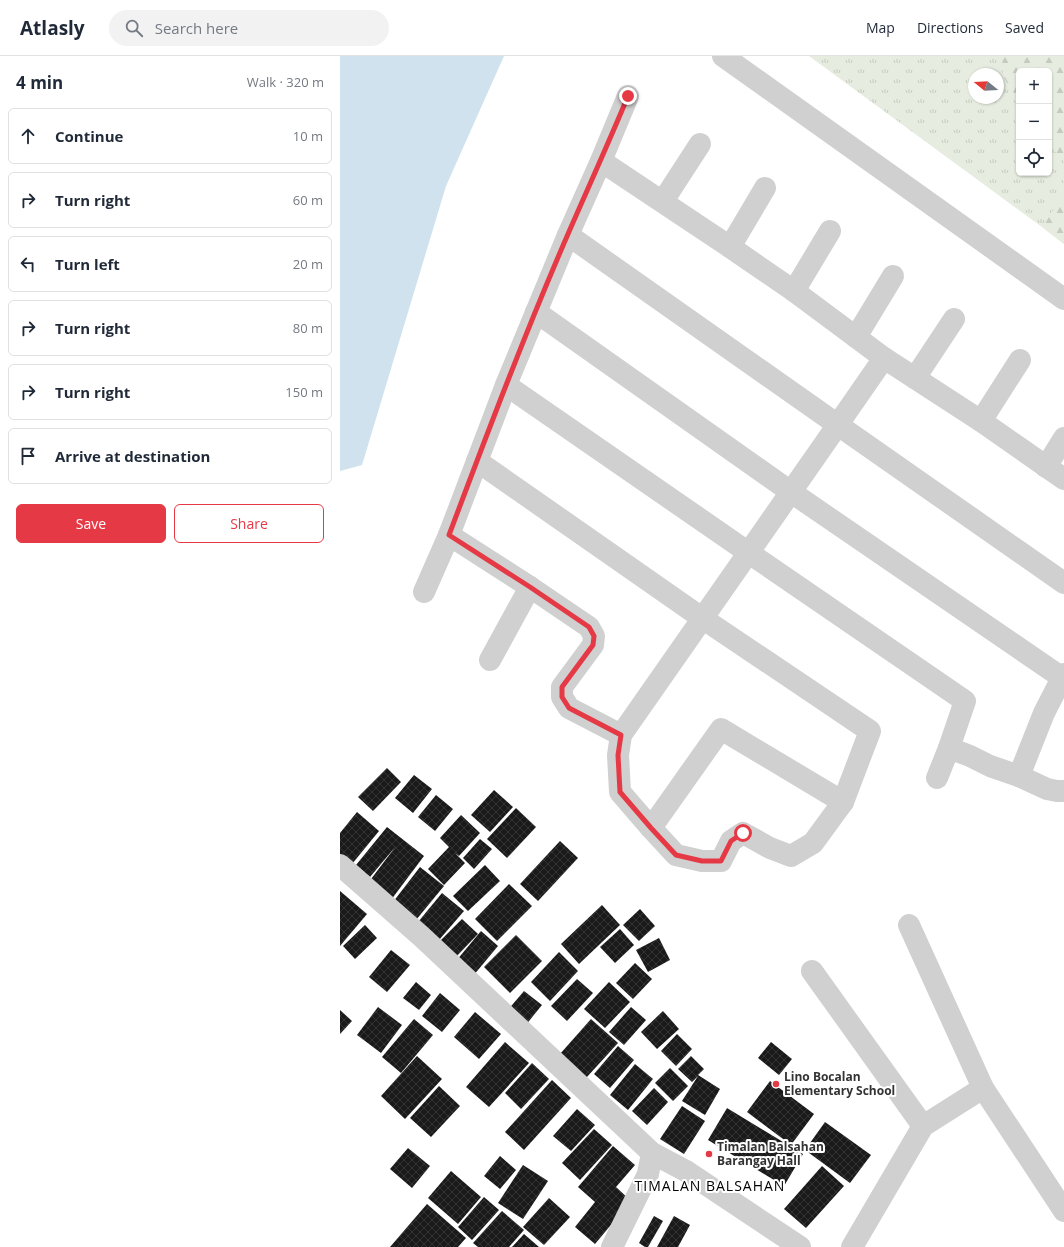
<!DOCTYPE html>
<meta charset="utf-8">
<style>
body{margin:0;font-family:"Open Sans",sans-serif;background:#f2f2f3;color:#1f2937}
.controls{position:absolute;right:12px;top:12px;display:grid;overflow:hidden;border-radius:6px;box-shadow:0 1px 3px #0004}
.controls button{width:36px;height:36px;display:grid;place-items:center;padding:0;border:0;border-bottom:1px solid #e0e1e3;background:#fff;color:#1f2937;font:20px sans-serif}
.compass{position:absolute;left:628px;top:12px;width:36px;height:36px;border-radius:50%;background:#fff;box-shadow:0 1px 3px #0004;rotate:288deg}
.stop{position:absolute;width:12px;height:12px;margin:-9px;border:3px solid #e63946;border-radius:50%;background:#fff}
.stop.end{background:#e63946;border-color:#fff;box-shadow:0 1px 4px #0008}
.list{margin:0;padding:0;list-style:none}
h2{display:flex;justify-content:space-between;align-items:center;height:52px;margin:0;padding:0 16px;font-size:17px}
h2 small{font-size:13px;font-weight:400;color:#747a83}
.list li{display:grid;grid-template-columns:26px 1fr auto;gap:12px;align-items:center;box-sizing:border-box;height:56px;margin:0 8px 8px;padding:0 8px;border:1px solid #e0e1e3;border-radius:6px}
.list b{display:block;font-size:15px;white-space:nowrap}
.list em{font-size:13px;font-style:normal;color:#747a83}
.actions{display:flex;gap:8px;padding:12px 16px}
.actions a{flex:1;padding:9px 0;border:1px solid #e63946;border-radius:6px;text-align:center;font-size:14px;color:#e63946}
.actions .main{background:#e63946;color:#fff}
.icon{flex:none;width:22px;height:22px;fill:none;stroke:currentColor;stroke-width:2;stroke-linecap:round;stroke-linejoin:round}
.map{position:relative;flex:none;width:724px;height:1191px;overflow:hidden}
header{display:flex;align-items:center;gap:24px;box-sizing:border-box;height:56px;padding:0 20px;background:#fff;border-bottom:1px solid #e0e1e3}
header strong{font-size:19px}
nav{display:flex;gap:22px;margin-inline-start:auto;font-size:14px}
.search{width:280px;height:36px;background:#f2f2f3;display:flex;align-items:center;gap:10px;box-sizing:border-box;padding:0 14px;border-radius:22px;color:#747a83;font-size:15px}
main{display:flex}
aside{flex:1;background:#fff}
.map>svg:first-child{display:block}
</style>
<header>
<strong>Atlasly</strong>
<div class="search"><svg class="icon" aria-label="search" viewBox="0 0 24 24"><circle cx="10" cy="10" r="6"/><path d="M15 15l6 6"/></svg>Search here</div>
<nav><a>Map</a><a>Directions</a><a>Saved</a></nav>
</header>
<main>
<aside>
<h2>4 min<small>Walk · 320 m</small></h2>
<ul class="list">
<li><svg class="icon" aria-label="ahead" viewBox="0 0 24 24"><path d="M12 20V5M6 11l6-6 6 6"/></svg><div><b>Continue</b></div><em>10 m</em></li>
<li><svg class="icon" aria-label="right" viewBox="0 0 24 24"><path d="M7 20v-9h11M14 6l5 5-5 5"/></svg><div><b>Turn right</b></div><em>60 m</em></li>
<li><svg class="icon" aria-label="left" viewBox="0 0 24 24"><path d="M17 20v-9H6M10 6l-5 5 5 5"/></svg><div><b>Turn left</b></div><em>20 m</em></li>
<li><svg class="icon" aria-label="right" viewBox="0 0 24 24"><path d="M7 20v-9h11M14 6l5 5-5 5"/></svg><div><b>Turn right</b></div><em>80 m</em></li>
<li><svg class="icon" aria-label="right" viewBox="0 0 24 24"><path d="M7 20v-9h11M14 6l5 5-5 5"/></svg><div><b>Turn right</b></div><em>150 m</em></li>
<li><svg class="icon" aria-label="arrive" viewBox="0 0 24 24"><path d="M6 21V4h12l-3 4 3 4H6"/></svg><div><b>Arrive at destination</b></div></li>
</ul>
<div class="actions"><a class="main">Save</a><a>Share</a></div>
</aside>
<div class="map">
<svg width="724" height="1191" viewBox="0 0 724 1191">
<defs>
<pattern id="grass-tufts" width="24" height="20" patternUnits="userSpaceOnUse"><rect width="24" height="20" fill="#e6ecdf"/><path d="M3 7l-1-3M5 7V3M7 7l1-3M15 17l-1-3M17 17v-4M19 17l1-3" fill="none" stroke="#c6cbc0"/></pattern>
<pattern id="forest-firs" width="22" height="20" patternUnits="userSpaceOnUse"><rect width="22" height="20" fill="#e6ecdf"/><path d="M5 1l3.5 6h-7zM16 11l3.5 6h-7z" fill="#c6cbc0"/></pattern>
<pattern id="building-cross-hatch" width="8" height="8" patternUnits="userSpaceOnUse"><rect width="8" height="8" fill="#1a1a1a"/><path d="M0 0l8 8M0 8l8-8" fill="none" stroke="#333"/></pattern>
</defs>
<rect width="100%" height="100%" fill="#fff"/>
<path fill="url(#grass-tufts)" fill-rule="evenodd" d="M469 0H724V188L702 171ZM679 15H709V117H679ZM634 18H658V42H634Z"/>
<g fill="url(#forest-firs)">
<path d="M662 0H724V106L709 88V15H679V45L663 20Z"/>
<path d="M724 138V188L702 171Z"/>
</g>
<path fill="#cfe2ee" d="M0 0H164L106 130 22 409 0 415Z"/>
<g fill="url(#building-cross-hatch)">
<path d="M47 712 61 726 33 755 18 741Z"/>
<path d="M74 719 92 733 73 757 55 742Z"/>
<path d="M154 734 173 751 150 776 131 759Z"/>
<path d="M96 739 113 753 95 775 78 761Z"/>
<path d="M176 752 196 771 167 802 147 783Z"/>
<path d="M17 756 39 775 12 808 0 798V777Z"/>
<path d="M121 759 140 777 119 800 115 797 125 807 104 829 88 813 109 791 100 782Z"/>
<path d="M47 771 84 800 51 844 28 827 56 790 30 821 16 809Z"/>
<path d="M140 783 152 793 134 813 123 802Z"/>
<path d="M220 785 238 802 198 845 180 828Z"/>
<path d="M145 809 160 825 128 855 113 840Z"/>
<path d="M80 811 104 830 76 864 53 846Z"/>
<path d="M169 828 192 850 157 885 135 863Z"/>
<path d="M0 835 27 858 0 890Z"/>
<path d="M102 837 124 855 99 884 78 866Z"/>
<path d="M262 849 280 869 239 908 221 888Z"/>
<path d="M300 853 315 870 299 885 283 869Z"/>
<path d="M122 863 138 878 114 903 98 887Z"/>
<path d="M25 869 37 882 15 903 3 890Z"/>
<path d="M280 873 294 889 275 907 260 891Z"/>
<path d="M141 875 158 890 133 920 116 905Z"/>
<path d="M176 879 202 905 170 937 144 911Z"/>
<path d="M319 882 330 904 308 916 296 894Z"/>
<path d="M51 894 70 909 47 936 29 921Z"/>
<path d="M219 896 238 915 210 945 191 926Z"/>
<path d="M295 907 312 923 293 943 276 927Z"/>
<path d="M237 923 253 937 227 965 211 950Z"/>
<path d="M76 926 91 939 79 954 63 942Z"/>
<path d="M269 926 290 946 265 972 244 953Z"/>
<path d="M184 935 202 949 185 970 167 955Z"/>
<path d="M100 937 120 954 102 976 82 960Z"/>
<path d="M38 951 62 969 41 997 17 979Z"/>
<path d="M291 951 306 964 284 989 269 976Z"/>
<path d="M0 954 12 965 0 978Z"/>
<path d="M323 955 339 973 317 993 301 976Z"/>
<path d="M135 956 161 978 139 1003 114 981Z"/>
<path d="M74 963 93 979 61 1017 42 1001Z"/>
<path d="M251 963 278 987 246 1022 220 998Z"/>
<path d="M337 978 352 993 336 1010 321 995Z"/>
<path d="M165 986 189 1007 149 1051 126 1031Z"/>
<path d="M431 986 452 1003 439 1019 418 1002Z"/>
<path d="M278 990 294 1004 270 1032 254 1018Z"/>
<path d="M77 1000 102 1023 65 1063 41 1040Z"/>
<path d="M351 1000 364 1013 358 1019 380 1033 365 1059 342 1045 358 1020 352 1026 338 1013Z"/>
<path d="M192 1007 209 1023 181 1053 165 1037Z"/>
<path d="M295 1008 313 1023 288 1054 270 1039Z"/>
<path d="M330 1012 348 1030 333 1045 315 1027Z"/>
<path d="M212 1024 231 1042 184 1094 165 1076Z"/>
<path d="M430 1025 474 1058 451 1089 407 1056Z"/>
<path d="M99 1030 120 1050 91 1081 70 1062Z"/>
<path d="M314 1032 328 1046 307 1069 292 1055Z"/>
<path d="M342 1050 365 1065 344 1098 320 1083Z"/>
<path d="M387 1052 463 1098 444 1130 368 1084Z"/>
<path d="M237 1053 255 1069 231 1095 213 1080Z"/>
<path d="M485 1066 531 1099 510 1127 465 1094Z"/>
<path d="M254 1073 272 1089 240 1124 222 1107Z"/>
<path d="M273 1090 295 1109 276 1131 291 1145 255 1188 235 1171 255 1146 238 1131Z"/>
<path d="M68 1092 90 1110 72 1132 50 1113Z"/>
<path d="M160 1100 176 1114 160 1133 144 1120Z"/>
<path d="M183 1109 208 1125 183 1163 158 1147Z"/>
<path d="M482 1110 504 1130 466 1172 444 1153Z"/>
<path d="M111 1115 141 1141 118 1168 88 1142Z"/>
<path d="M144 1141 159 1154 132 1184 118 1171Z"/>
<path d="M209 1142 230 1161 204 1189 183 1171Z"/>
<path d="M87 1148 126 1182 118 1191H50Z"/>
<path d="M162 1155 184 1174 169 1191H138L133 1187Z"/>
<path d="M314 1160 323 1165 308 1191H305L299 1187Z"/>
<path d="M334 1160 350 1169 338 1191H317Z"/>
<path d="M184 1178 199 1191H172Z"/>
</g>
<g fill="none" stroke-linecap="round" stroke-linejoin="round">
<g stroke="#d0d0d0" stroke-width="22">
<path d="M383 0 724 243"/>
<path d="M261 105 390 191 454 235 544 302 641 365 724 423"/>
<path d="M323 145 360 88"/>
<path d="M228 179 498 369 724 527"/>
<path d="M390 191 425 132"/>
<path d="M454 235 490 175"/>
<path d="M196 256 451 436 724 623"/>
<path d="M516 281 553 220"/>
<path d="M575 322 614 263"/>
<path d="M166 329 409 497 625 645 609 692 597 722"/>
<path d="M641 365 680 304"/>
<path d="M137 405 362 562 530 675 503 746 473 787 451 800 430 792 403 777 391 785 381 805H362L336 799 311 772 280 736 278 699 281 679C369 553 457 428 544 302"/>
<path d="M706 411 724 382"/>
<path d="M109 479 190 531 249 571 254 580 253 589 222 631V641L229 652 281 679"/>
<path d="M84 536 109 479 166 329 228 179 261 105 288 40"/>
<path d="M150 604 190 531"/>
<path d="M609 692 630 700 650 710 679 720 707 733 717 735H724"/>
<path d="M679 720 704 657 724 618"/>
<path d="M311 772 381 673 503 746"/>
<path d="M0 809 82 881 312 1097 346 1115 460 1191"/>
<path d="M569 869 643 1032 724 1155"/>
<path d="M472 915 583 1070"/>
<path d="M272 1191 308 1118 312 1097"/>
<path d="M512 1191 583 1070 643 1032"/>
</g>
</g>
<g fill="none" stroke-linecap="round" stroke-linejoin="round">
<path stroke="#e63946" stroke-width="5" d="M288 40C269 86 248 132 228 178 185 277 147 378 109 479L190 531 249 571 254 580 253 589 222 631V641L229 652 281 679 278 699 280 736 311 772 336 799 362 805H381L391 785 403 777"/>
</g>
<g fill="#e63946" stroke="#fff" stroke-width="1.5">
<circle cx="436" cy="1028" r="4"/>
<circle cx="369" cy="1098" r="4"/>
</g>
<g text-anchor="middle" stroke-width="4" stroke-linejoin="round" paint-order="stroke">
<g font-size="12" font-weight="bold" fill="#333" stroke="#fff" text-anchor="start">
<text x="444" y="1025">Lino Bocalan<tspan x="444" dy="14">Elementary School</tspan></text>
<text x="377" y="1095">Timalan Balsahan<tspan x="377" dy="14">Barangay Hall</tspan></text>
</g>
<g font-size="14" letter-spacing="1" fill="#000" stroke="#fff">
<text x="370" y="1135">TIMALAN BALSAHAN</text>
</g>
</g>
</svg>
<div class="controls">
<button>+</button>
<button>−</button>
<button><svg class="icon" aria-label="locate" viewBox="0 0 24 24"><circle cx="12" cy="12" r="6"/><path d="M12 2v4M12 18v4M2 12h4M18 12h4"/></svg></button>
</div>
<svg class="compass" viewBox="-18 -18 36 36"><path d="M0-13l5 13h-10z" fill="#e53935"/><path d="M0 13l5-13h-10z" fill="#747a83"/></svg>
<div class="stop" style="left:403px;top:777px"></div>
<div class="stop end" style="left:288px;top:40px"></div>
</div>
</main>
